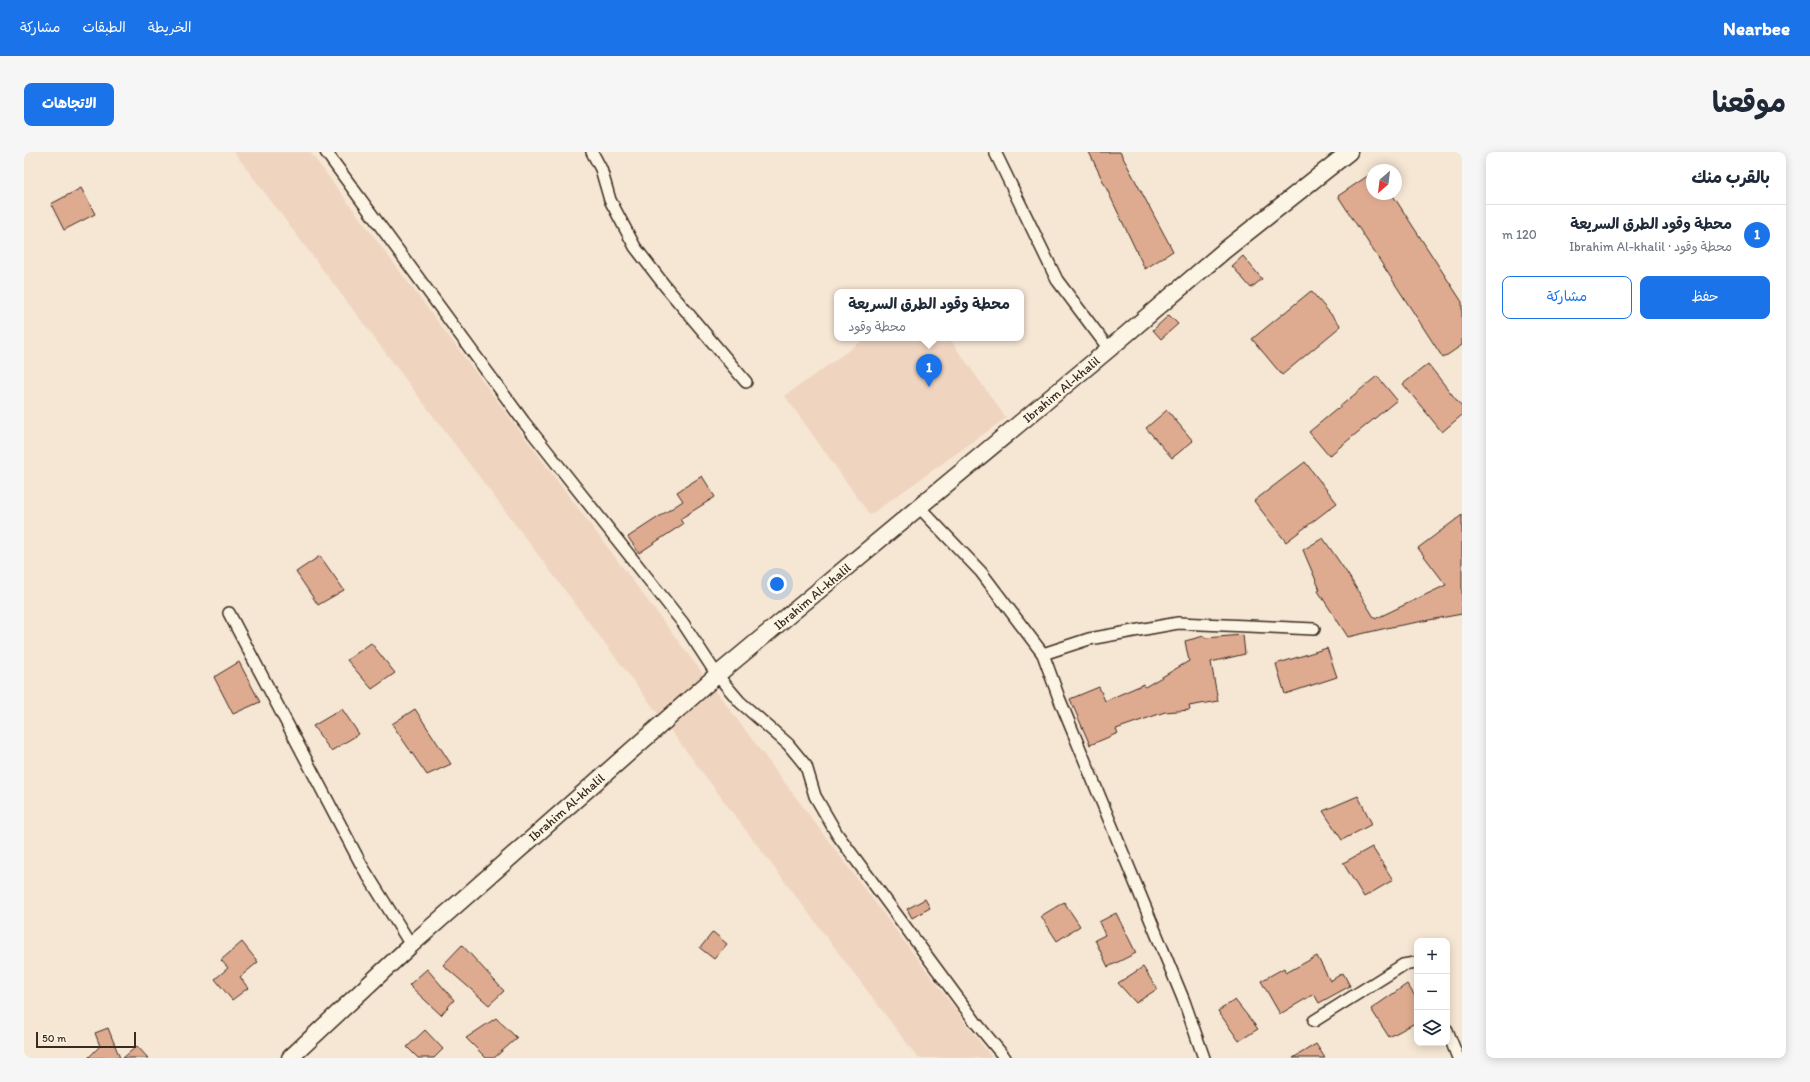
<!DOCTYPE html>
<html lang="ar">
<meta charset="utf-8">
<style>
body{margin:0;font-family:Itim,"Playpen Sans Arabic",sans-serif;background:#f6f6f7;color:#1f2937;direction:rtl}
.controls{position:absolute;right:12px;bottom:12px;display:grid;overflow:hidden;border-radius:8px;box-shadow:0 2px 10px #0003}
.controls button{width:36px;height:36px;display:grid;place-items:center;padding:0;border:0;border-bottom:1px solid #e0e1e3;background:#fff;color:#1f2937;font:20px sans-serif}
.compass{position:absolute;left:1342px;top:12px;width:36px;height:36px;border-radius:50%;background:#fff;box-shadow:0 2px 10px #0003;rotate:208deg}
.scale{position:absolute;left:12px;bottom:10px;width:100px;box-sizing:border-box;padding-left:4px;border:2px solid #3b2a1e;border-top:0;font-size:11px;line-height:14px;white-space:nowrap;color:#3b2a1e;-webkit-text-stroke:3px #fcf5e5;paint-order:stroke}
.you{position:absolute;left:753px;top:432px;width:14px;height:14px;margin:-10px;border:3px solid #fff;border-radius:50%;background:#1a73e8;box-shadow:0 0 0 6px #1a73e833}
.badge{display:grid;place-items:center;width:26px;height:26px;border-radius:50%;background:#1a73e8;color:#fff;font-size:13px;font-weight:700}
.pin{position:absolute;translate:-50% -33px;filter:drop-shadow(0 1px 2px #0008)}
.pin::after{content:'';position:absolute;top:21px;width:14px;height:12px;background:inherit;clip-path:polygon(0 0,100% 0,50% 100%)}
.popup{position:absolute;left:810px;top:137px;width:190px;height:52px;box-sizing:border-box;display:grid;place-content:center;border-radius:8px;background:#fff;filter:drop-shadow(0 1px 3px #0005);font-size:13px;white-space:nowrap;color:#747a83}
.popup b{font-size:15px;color:#1f2937}
.popup::after{content:'';position:absolute;left:50%;top:100%;margin-left:-8px;border:8px solid transparent;border-top-color:#fff}
.list{margin:0;padding:0;list-style:none}
h2{display:flex;justify-content:space-between;align-items:center;height:52px;margin:0;padding:0 16px;font-size:17px}
h2 small{font-size:13px;font-weight:400;color:#747a83}
.list li{display:grid;grid-template-columns:26px 1fr auto;gap:12px;align-items:center;box-sizing:border-box;height:60px;padding:0 16px;border-top:1px solid #e0e1e3}
.list b{display:block;font-size:15px;white-space:nowrap}
.list p{margin:0;font-size:13px;white-space:nowrap;color:#747a83}
.list em{font-size:13px;font-style:normal;color:#747a83}
.actions{display:flex;gap:8px;padding:12px 16px}
.actions a{flex:1;padding:9px 0;border:1px solid #1a73e8;border-radius:8px;text-align:center;font-size:14px;color:#1a73e8}
.actions .main{background:#1a73e8;color:#fff}
.icon{flex:none;width:22px;height:22px;fill:none;stroke:currentColor;stroke-width:2;stroke-linecap:round;stroke-linejoin:round}
.map{position:relative;flex:none;width:1438px;height:906px;overflow:hidden;direction:ltr;border-radius:8px}
header{display:flex;align-items:center;gap:24px;box-sizing:border-box;height:56px;padding:0 20px;background:#1a73e8;color:#fff}
header strong{font-size:19px}
nav{display:flex;gap:22px;margin-inline-start:auto;font-size:14px}
.intro{display:flex;align-items:center;justify-content:space-between;box-sizing:border-box;height:96px;padding:0 24px}
h1{margin:0;font-size:28px}
.button{padding:10px 18px;border-radius:8px;background:#1a73e8;color:#fff;font-size:14px;font-weight:700}
main{display:flex;gap:24px;padding:0 24px}
aside{flex:1;background:#fff;border-radius:8px;box-shadow:0 2px 10px #0003}
.map>svg:first-child{display:block}
</style>
<header>
<strong>Nearbee</strong>
<nav><a>الخريطة</a><a>الطبقات</a><a>مشاركة</a></nav>
</header>
<div class="intro"><h1>موقعنا</h1><a class="button">الاتجاهات</a></div>
<main>
<aside>
<h2>بالقرب منك<small></small></h2>
<ul class="list">
<li><span class="badge">1</span><div><b>محطة وقود الطرق السريعة</b><p>محطة وقود · Ibrahim Al-khalil</p></div><em>120 m</em></li>
</ul>
<div class="actions"><a class="main">حفظ</a><a>مشاركة</a></div>
</aside>
<div class="map">
<svg width="1438" height="906" viewBox="0 0 1438 906">
<rect width="100%" height="100%" fill="#f6e6d4"/>
<filter id="ink" filterUnits="userSpaceOnUse"><feTurbulence type="fractalNoise" baseFrequency=".025" numOctaves="2"/><feDisplacementMap in="SourceGraphic" scale="8" xChannelSelector="R" yChannelSelector="G"/><feConvolveMatrix kernelMatrix="1 2 1 2 8 2 1 2 1" color-interpolation-filters="sRGB"/></filter>
<g filter="url(#ink)">
<g fill="#efd4c0">
<path d="M210 0H286L968 906H894Z"/>
<path d="M842 186H925L982 266 846 363 761 244Z"/>
</g>
<g fill="#deab91" stroke="#3b2a1e">
<path d="M1065 0H1096L1149 99 1121 117Z"/>
<path d="M1348 21V42H1368L1438 150V193L1419 206 1314 44Z"/>
<path d="M57 36 71 62 40 78 27 52Z"/>
<path d="M1219 104 1238 127 1227 136 1208 114Z"/>
<path d="M1287 139 1317 174 1258 223 1228 187Z"/>
<path d="M1145 163 1154 172 1137 187 1129 178Z"/>
<path d="M1404 212 1438 255V263L1418 280 1379 232Z"/>
<path d="M1353 224 1373 248 1305 304 1285 280Z"/>
<path d="M1143 258 1169 289 1148 306 1122 276Z"/>
<path d="M1281 310 1313 351 1262 390 1230 349Z"/>
<path d="M678 324 691 345 656 367 659 372 615 401 604 385 659 349 653 340Z"/>
<path d="M1438 363V462L1367 475 1324 485 1294 439 1296 438 1279 398 1299 386 1323 421 1351 467 1422 433 1394 396Z"/>
<path d="M296 404 320 438 294 453 272 420Z"/>
<path d="M1219 483 1221 502 1187 510 1194 549 1165 554 1166 558 1141 560 1092 577 1094 581 1066 593 1046 547 1075 535 1081 549 1120 532 1121 535 1165 509 1161 489 1180 484 1181 486Z"/>
<path d="M347 491 371 521 348 537 323 508Z"/>
<path d="M1303 496 1313 525 1261 542 1252 512Z"/>
<path d="M215 510 236 550 209 562 190 525Z"/>
<path d="M318 557 335 582 307 599 289 574Z"/>
<path d="M391 557 427 612 403 623 368 572Z"/>
<path d="M1334 644 1348 672 1318 688 1299 659Z"/>
<path d="M1348 695 1369 728 1340 745 1319 711Z"/>
<path d="M901 747 906 756 888 766 883 757Z"/>
<path d="M1040 750 1056 774 1033 789 1017 764Z"/>
<path d="M1092 761 1112 801 1084 815 1071 788 1081 783 1075 770Z"/>
<path d="M689 780 703 792 690 807 676 796Z"/>
<path d="M218 790 234 810 216 825 224 836 208 848 191 827 204 816 197 808Z"/>
<path d="M438 793 480 839 465 853 419 813Z"/>
<path d="M1293 804 1306 829 1319 821 1326 834 1295 851 1290 842 1256 862 1237 829 1260 816 1262 821Z"/>
<path d="M1119 815 1133 837 1112 851 1094 831Z"/>
<path d="M403 817 430 848 417 863 385 833Z"/>
<path d="M1383 832 1393 847V870L1365 885 1347 857Z"/>
<path d="M1211 848 1234 877 1215 889 1194 859Z"/>
<path d="M472 866 493 886 470 906H462L442 886Z"/>
<path d="M84 876 96 906H64L76 894 71 881Z"/>
<path d="M401 878 419 897 410 906H394L383 895Z"/>
<path d="M1292 892 1301 906H1269Z"/>
<path d="M113 894 124 906H99Z"/>
</g>
<g fill="none" stroke-linecap="round" stroke-linejoin="round">
<defs>
<g id="street">
<path d="M302 0 500 270 659 471 693 523 716 550 764 592 782 614 791 644 813 682 953 872 981 906"/>
<path d="M568 0 577 17 586 48 611 95 641 134 722 230"/>
<path d="M971 0 1033 128 1085 197"/>
<path d="M895 355 957 420 1019 502 1035 546 1160 849 1180 906"/>
<path d="M205 461 338 714 387 793"/>
<path d="M1019 502 1065 487 1154 471 1290 477"/>
<path d="M1290 869 1379 813 1391 811 1393 812"/>
<path d="M1423 878 1434 906"/>
</g>
<path id="secondary" d="M266 906 387 793 693 523 1085 197 1201 98 1325 0"/>
</defs>
<use href="#street" stroke="#3b2a1e" stroke-width="14"/>
<use href="#secondary" stroke="#3b2a1e" stroke-width="19"/>
<use href="#street" stroke="#fcf5e5" stroke-width="11"/>
<use href="#secondary" stroke="#fcf5e5" stroke-width="16"/>
</g>
</g>
<g text-anchor="middle" stroke-width="4" stroke-linejoin="round" paint-order="stroke">
<g font-size="13" fill="#3b2a1e" stroke="#fcf5e5">
<text transform="translate(1037 237) rotate(-40)" y="5">Ibrahim Al-khalil</text>
<text transform="translate(788 444) rotate(-40)" y="5">Ibrahim Al-khalil</text>
<text transform="translate(542 655) rotate(-41)" y="5">Ibrahim Al-khalil</text>
</g>
</g>
</svg>
<div class="controls">
<button>+</button>
<button>−</button>
<button><svg class="icon" aria-label="layers" viewBox="0 0 24 24"><path d="M12 4l9 5-9 5-9-5zM3 14l9 5 9-5"/></svg></button>
</div>
<svg class="compass" viewBox="-18 -18 36 36"><path d="M0-13l5 13h-10z" fill="#e53935"/><path d="M0 13l5-13h-10z" fill="#747a83"/></svg>
<div class="scale">50 m</div>
<div class="you"></div>
<div class="pin badge" style="left:905px;top:235px">1</div>
<div class="popup"><b>محطة وقود الطرق السريعة</b>محطة وقود</div>
</div>
</main>
